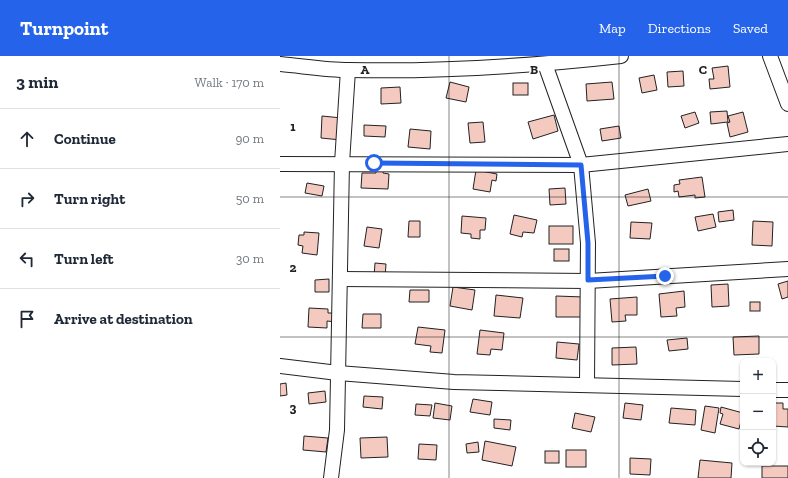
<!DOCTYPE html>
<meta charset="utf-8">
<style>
body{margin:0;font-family:"Zilla Slab",serif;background:#f2f2f3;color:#1f2937}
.controls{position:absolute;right:12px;bottom:12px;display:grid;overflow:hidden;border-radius:8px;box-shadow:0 1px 3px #0004}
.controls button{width:36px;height:36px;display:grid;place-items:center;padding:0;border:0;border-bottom:1px solid #e0e1e3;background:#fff;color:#1f2937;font:20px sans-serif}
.stop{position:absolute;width:12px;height:12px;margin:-9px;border:3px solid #2563eb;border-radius:50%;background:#fff}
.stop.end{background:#2563eb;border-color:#fff;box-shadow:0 1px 4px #0008}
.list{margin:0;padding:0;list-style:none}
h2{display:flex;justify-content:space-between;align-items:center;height:52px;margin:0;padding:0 16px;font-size:17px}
h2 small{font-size:13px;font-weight:400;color:#747a83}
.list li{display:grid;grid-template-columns:26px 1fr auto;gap:12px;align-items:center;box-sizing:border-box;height:60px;padding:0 16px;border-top:1px solid #e0e1e3}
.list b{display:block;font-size:15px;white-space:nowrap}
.list em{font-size:13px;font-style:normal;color:#747a83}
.icon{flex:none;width:22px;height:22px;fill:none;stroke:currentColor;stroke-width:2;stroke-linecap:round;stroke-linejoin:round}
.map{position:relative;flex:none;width:508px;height:422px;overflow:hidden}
header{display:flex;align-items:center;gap:24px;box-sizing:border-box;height:56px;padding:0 20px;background:#2563eb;color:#fff}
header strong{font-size:19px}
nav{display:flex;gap:22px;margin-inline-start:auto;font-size:14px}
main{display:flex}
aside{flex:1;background:#fff}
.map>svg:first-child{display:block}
</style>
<header>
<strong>Turnpoint</strong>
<nav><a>Map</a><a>Directions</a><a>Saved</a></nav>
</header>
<main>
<aside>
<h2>3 min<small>Walk · 170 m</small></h2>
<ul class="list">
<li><svg class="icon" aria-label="ahead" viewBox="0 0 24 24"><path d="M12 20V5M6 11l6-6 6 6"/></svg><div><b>Continue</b></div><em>90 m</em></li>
<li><svg class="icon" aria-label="right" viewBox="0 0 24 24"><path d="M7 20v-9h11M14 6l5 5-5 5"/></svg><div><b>Turn right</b></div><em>50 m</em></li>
<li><svg class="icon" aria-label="left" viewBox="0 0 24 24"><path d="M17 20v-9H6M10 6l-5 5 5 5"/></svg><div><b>Turn left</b></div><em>30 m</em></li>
<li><svg class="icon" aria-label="arrive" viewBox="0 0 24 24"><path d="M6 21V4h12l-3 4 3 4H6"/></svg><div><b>Arrive at destination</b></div></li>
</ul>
</aside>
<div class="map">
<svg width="508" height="422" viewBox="0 0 508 422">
<rect width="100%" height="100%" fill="#fff"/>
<g fill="#f3c9c0" stroke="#222">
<path d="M448 10 450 31 430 33 429 23H434L432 12Z"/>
<path d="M403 15 404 30 388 31 387 16Z"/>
<path d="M374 19 377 34 362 37 359 22Z"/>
<path d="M170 26 189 31 186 46 166 42Z"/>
<path d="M332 26 334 43 307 45 306 28Z"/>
<rect x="233" y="27" width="15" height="12"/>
<path d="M120 31 121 47 101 48V32Z"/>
<path d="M447 55 448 66 431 68 430 56Z"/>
<path d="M415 56 419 67 405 72 401 60Z"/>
<path d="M463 56 468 76 450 81 447 67 450 66 448 60Z"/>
<path d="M274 59 278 75 253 83 248 66Z"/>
<path d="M42 60 62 62 61 84 41 82Z"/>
<path d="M203 66 205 86 190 87 188 67Z"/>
<path d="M84 69 106 70 105 81 84 80Z"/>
<path d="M339 70 341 82 322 85 320 73Z"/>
<path d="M130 73 151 75 150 93 128 91Z"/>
<path d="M96 109H103V117L109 118 108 133 81 132 82 117H96Z"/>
<path d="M196 114 217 118 216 125 212 124 210 136 193 133Z"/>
<path d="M422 121 425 141 415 142V139L399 141 398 135 394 136V129L400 128 399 124Z"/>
<path d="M27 127 44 130 42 140 25 137Z"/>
<path d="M285 132 286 148 270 149 269 133Z"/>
<path d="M368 133 371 145 348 150 345 139Z"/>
<path d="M453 154 454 164 439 166 438 156Z"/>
<path d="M433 158 436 171 418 175 415 161Z"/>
<path d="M234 159 257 164 254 177 243 176 242 181 230 178Z"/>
<path d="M182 160 206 162 205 174H200V183L191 182V178L181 177Z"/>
<path d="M129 165H140V181H128Z"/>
<path d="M473 165 493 166 492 190 472 189Z"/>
<path d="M351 166 372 167 370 183 350 182Z"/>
<rect x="269" y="170" width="24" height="18"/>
<path d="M87 171 102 173 99 192 84 190Z"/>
<path d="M24 176 39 177 37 199 22 197 23 190 18 189 19 179H24Z"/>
<rect x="274" y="193" width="15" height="12"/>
<path d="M95 207 106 208 105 222 94 221Z"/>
<path d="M49 223V236H35V224Z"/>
<path d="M508 225V241L502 243 498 228Z"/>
<path d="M448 228 449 250 432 251 431 229Z"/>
<path d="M173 231 195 234 192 254 170 250Z"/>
<path d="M130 234H149V246H129Z"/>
<path d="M404 235 405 251 396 252 397 260 381 261 379 238Z"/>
<path d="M216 239 243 242 240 262 214 260Z"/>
<path d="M276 240 304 241V261H276Z"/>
<path d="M357 241V259H345L346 265 332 266 330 243Z"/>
<rect x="470" y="246" width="10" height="9"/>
<path d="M29 252 48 253V257H57L56 266 47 265V272L28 271Z"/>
<path d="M83 258H101V272H82Z"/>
<path d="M138 271 165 274 162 297 150 296 151 290 135 288Z"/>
<path d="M200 274 224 277 222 294 211 293 210 299 197 298Z"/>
<path d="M479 280V298L454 299 453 281Z"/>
<path d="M407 282 408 293 389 295 387 284Z"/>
<path d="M277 286 299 288 297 304 276 302Z"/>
<path d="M356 291 357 308 332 309V292Z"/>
<path d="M6 327 7 339 0 340V328Z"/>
<path d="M45 335 46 346 29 348 28 337Z"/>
<path d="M84 340 103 341 102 353 83 351Z"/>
<path d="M193 343 212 346 210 359 190 356Z"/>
<path d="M155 347 172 350 170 364 153 362Z"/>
<path d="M345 347 363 349 361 364 343 362Z"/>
<path d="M493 347H503V353H508V371L493 370Z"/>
<path d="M136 348 152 349 150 360 135 359Z"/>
<path d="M425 350 439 352 435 377 421 374Z"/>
<path d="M441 351 463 357 459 373 440 368 443 358 440 357Z"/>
<path d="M391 352 416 354 415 369 389 367Z"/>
<path d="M295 357 315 361 311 376 292 372Z"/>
<path d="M214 363 231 364 230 374 214 372Z"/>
<path d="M24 380 48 382 46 396 23 394Z"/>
<path d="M107 381 108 401 81 402 80 382Z"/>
<path d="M205 385 236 391 232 410 202 404Z"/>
<path d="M198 386 199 396 187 397 186 388Z"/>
<path d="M139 388 157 389 156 404 138 403Z"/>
<rect x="286" y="394" width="20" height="17"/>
<rect x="265" y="395" width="14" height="12"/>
<path d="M350 402 371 403 370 419 350 418Z"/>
<path d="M420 404 452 407 451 422H418Z"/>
<rect x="482" y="410" width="26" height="12"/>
</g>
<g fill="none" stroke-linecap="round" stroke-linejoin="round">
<defs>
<g id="minor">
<path d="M490 0 508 48"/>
<path d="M0 8C23 10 46 14 69 14 160 16 251 10 341 0"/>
<path d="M265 8 301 109 308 187 307 328"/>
<path d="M0 108 301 109 508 88"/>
<path d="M60 223 308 225 508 213"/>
<path d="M0 310 58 317 174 326 463 333"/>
<path d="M493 334H508"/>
<path d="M51 422 57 374 62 107 68 14"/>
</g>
</defs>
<use href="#minor" stroke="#222" stroke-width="16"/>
<use href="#minor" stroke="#fff" stroke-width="14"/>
</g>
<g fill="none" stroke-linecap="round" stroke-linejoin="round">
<path stroke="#2563eb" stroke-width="5" d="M94 107 301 109 308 187V224L385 220"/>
</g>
<path fill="none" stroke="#222" stroke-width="1" stroke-opacity="0.55" d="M169 0V422M339 0V422M0 141H508M0 281H508"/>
<g font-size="13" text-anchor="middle" font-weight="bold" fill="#222" stroke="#fff" stroke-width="3" stroke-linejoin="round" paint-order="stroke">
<text x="85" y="18">A</text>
<text x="254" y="18">B</text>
<text x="423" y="18">C</text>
<text x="13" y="75">1</text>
<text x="13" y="216">2</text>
<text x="13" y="356">3</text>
</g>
</svg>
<div class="controls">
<button>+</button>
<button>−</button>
<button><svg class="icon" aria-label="locate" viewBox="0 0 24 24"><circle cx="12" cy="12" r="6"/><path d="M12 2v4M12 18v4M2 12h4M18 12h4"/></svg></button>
</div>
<div class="stop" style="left:94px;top:107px"></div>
<div class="stop end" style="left:385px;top:220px"></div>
</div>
</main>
